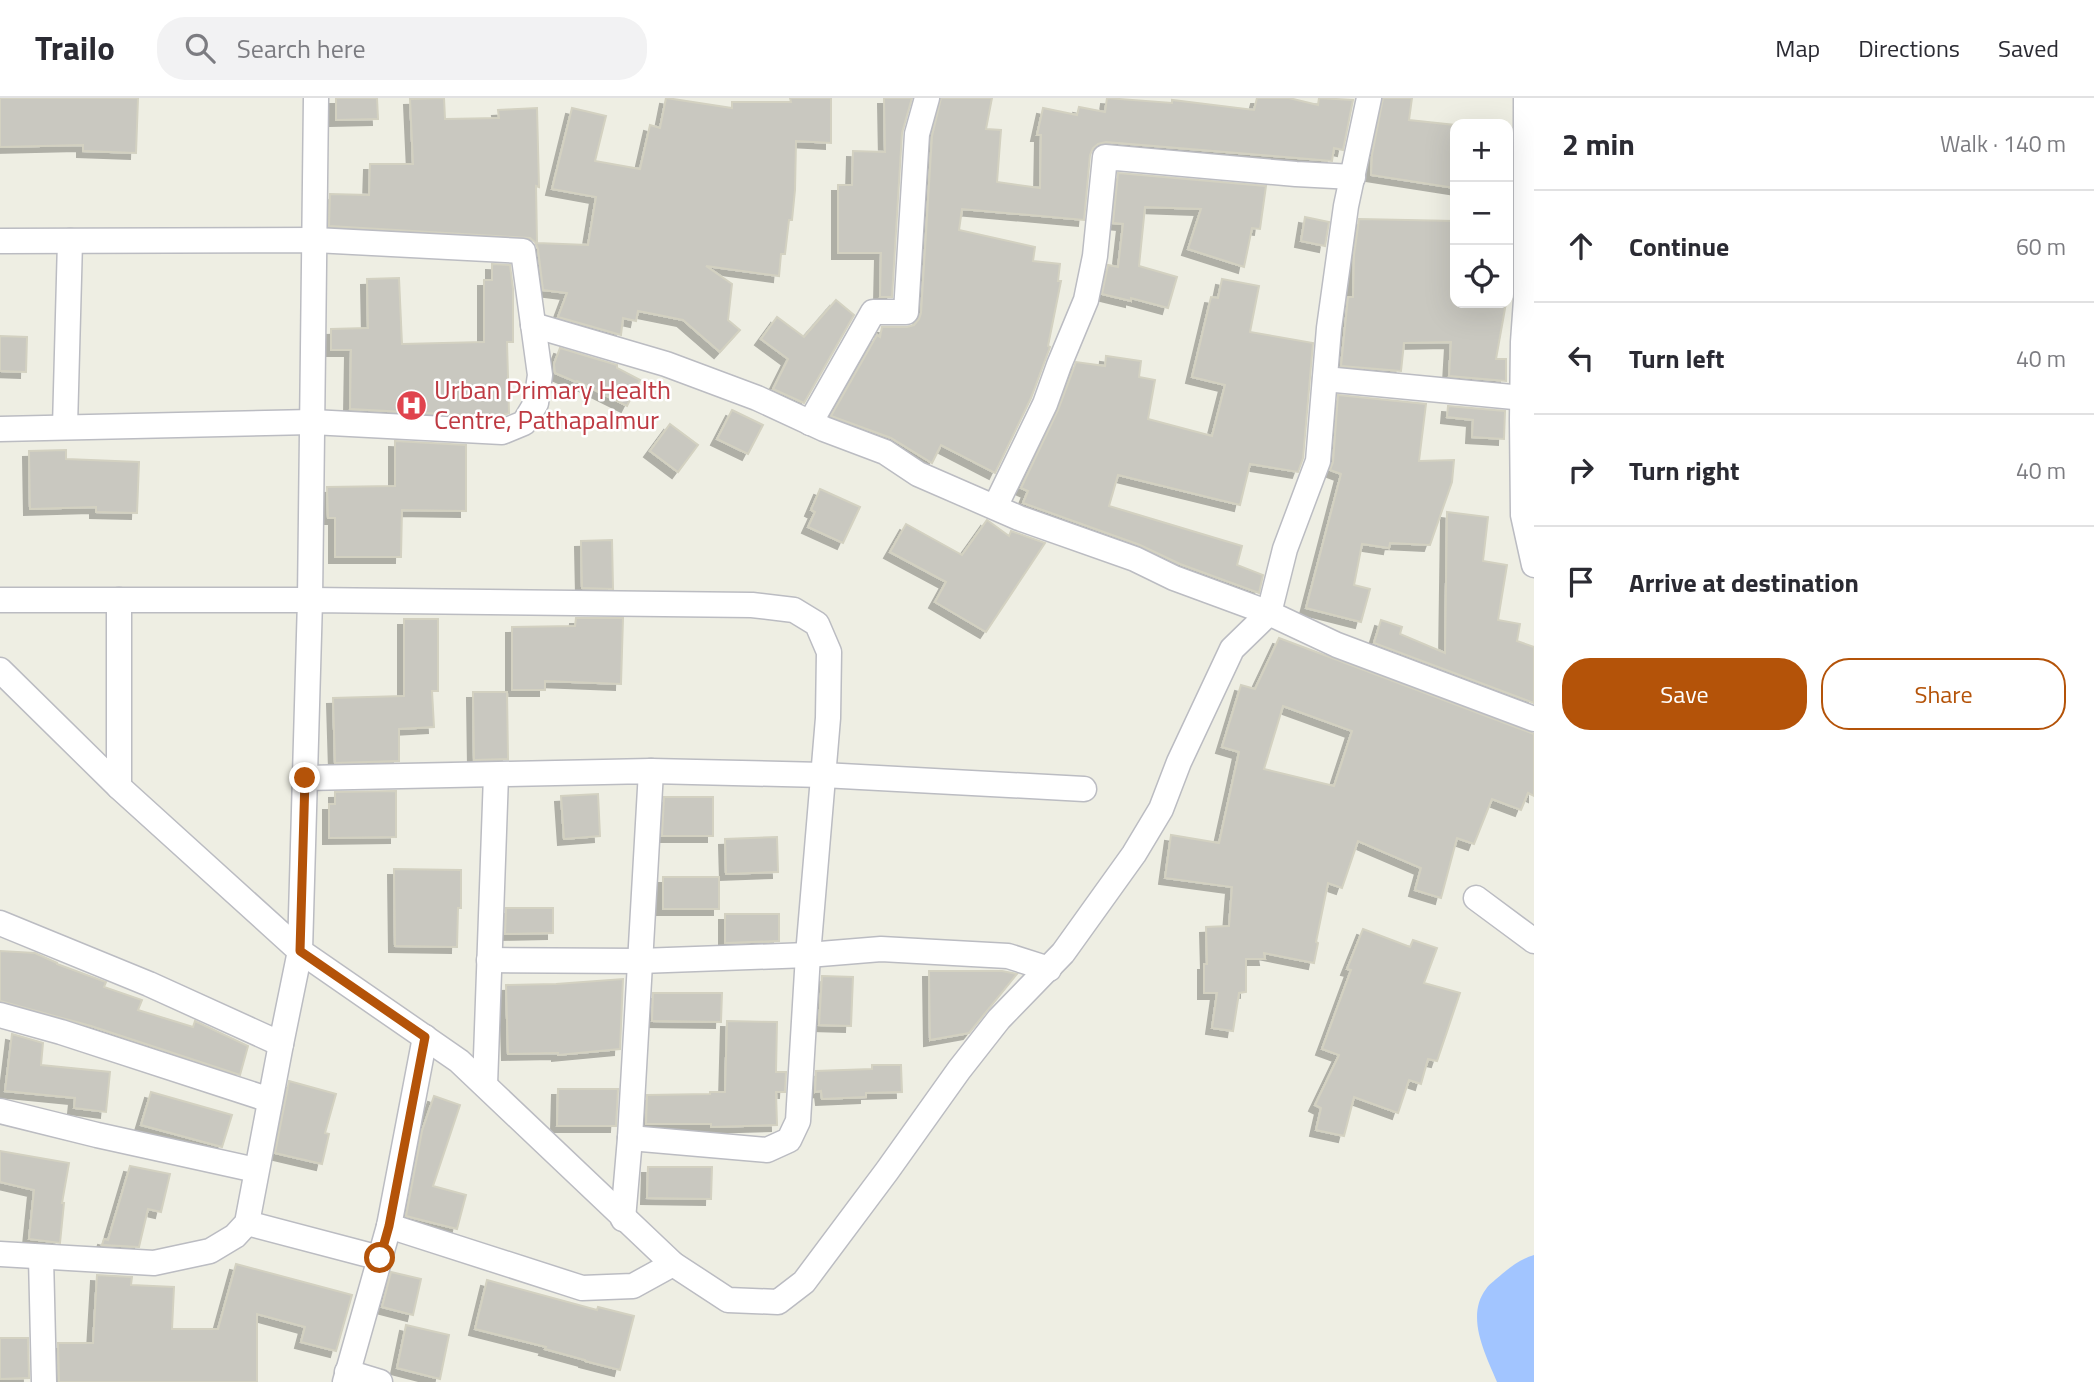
<!DOCTYPE html>
<meta charset="utf-8">
<style>
body{margin:0;font-family:"Titillium Web",sans-serif;background:#f2f2f3;color:#2b2b33}
.controls{position:absolute;right:21px;top:21px;display:grid;overflow:hidden;border-radius:14px;box-shadow:0 7px 28px #0002}
.controls button{width:63px;height:63px;display:grid;place-items:center;padding:0;border:0;border-bottom:2px solid #e1e1e2;background:#fff;color:#2b2b33;font:35px sans-serif}
.stop{position:absolute;width:21px;height:21px;margin:-16px;border:5px solid #b45309;border-radius:50%;background:#fff}
.stop.end{background:#b45309;border-color:#fff;box-shadow:0 2px 7px #0008}
.list{margin:0;padding:0;list-style:none}
h2{display:flex;justify-content:space-between;align-items:center;height:91px;margin:0;padding:0 28px;font-size:30px}
h2 small{font-size:23px;font-weight:400;color:#7c7c81}
.list li{display:grid;grid-template-columns:46px 1fr auto;gap:21px;align-items:center;box-sizing:border-box;height:112px;padding:0 28px;border-top:2px solid #e1e1e2}
.list b{display:block;font-size:26px;white-space:nowrap}
.list em{font-size:23px;font-style:normal;color:#7c7c81}
.actions{display:flex;gap:14px;padding:21px 28px}
.actions a{flex:1;padding:16px 0;border:2px solid #b45309;border-radius:28px;text-align:center;font-size:24px;color:#b45309}
.actions .main{background:#b45309;color:#fff}
.icon{flex:none;width:38px;height:38px;fill:none;stroke:currentColor;stroke-width:2;stroke-linecap:round;stroke-linejoin:round}
.map{position:relative;flex:none;width:1534px;height:1284px;overflow:hidden}
header{display:flex;align-items:center;gap:42px;box-sizing:border-box;height:98px;padding:0 35px;background:#fff;border-bottom:2px solid #e1e1e2}
header strong{font-size:33px}
nav{display:flex;gap:38px;margin-inline-start:auto;font-size:24px}
.search{width:490px;height:63px;background:#f2f2f3;display:flex;align-items:center;gap:18px;box-sizing:border-box;padding:0 24px;border-radius:28px;color:#7c7c81;font-size:26px}
main{display:flex}
aside{flex:1;background:#fff}
.map>svg:first-child{display:block}
</style>
<header>
<strong>Trailo</strong>
<div class="search"><svg class="icon" aria-label="search" viewBox="0 0 24 24"><circle cx="10" cy="10" r="6"/><path d="M15 15l6 6"/></svg>Search here</div>
<nav><a>Map</a><a>Directions</a><a>Saved</a></nav>
</header>
<main>
<div class="map">
<svg width="1534" height="1284" viewBox="0 0 1534 1284">
<defs>
<filter id="shadow"><feDropShadow dx="-6" dy="6" stdDeviation="0" flood-color="#0004"/></filter>
</defs>
<rect width="100%" height="100%" fill="#eeeee3"/>
<path fill="#a2c5ff" d="M1534 1157V1284H1497C1486 1257 1465 1219 1486 1191 1490 1185 1497 1181 1502 1176 1513 1167 1521 1161 1534 1157Z"/>
<g fill="#c9c8c0" stroke="#d3d1c1" stroke-width="2" fill-rule="evenodd" filter="url(#shadow)">
<path d="M0 0H138L136 55 83 53V47L0 49Z"/>
<path d="M336 0H377L378 21 336 22Z"/>
<path d="M444 0 445 21 499 20 498 12 537 10 539 89 536 88 537 145 588 147 596 99 552 91 572 10 606 18 595 63 640 71 650 27 660 30 666 0 732 10V4H791L790 0H831V45L796 43 795 92 792 122H789L785 156H781L779 178 706 168 732 186 728 222 740 232 720 254 683 222 638 213 636 223 623 220 621 237 558 219 567 195 543 192 538 151 535 144 530 140 329 128 330 96 369 97 370 66H413L410 1Z"/>
<path d="M884 0H912L902 35 892 199H880L881 155H838V87H852L853 53 885 54Z"/>
<path d="M941 0H992L986 31 1001 32 997 84 1040 90 1041 37H1037L1043 10 1077 17 1079 9 1105 14 1107 0 1172 5V2L1254 12 1257 0H1289L1318 7 1319 0 1353 2 1343 52 1334 50 1332 63 1106 44 1098 46 1093 50 1090 57 1084 122 962 111 959 132 1035 149 1033 163 1060 166 1058 183H1061L1048 248 1050 249 1031 300 995 375 941 347 932 365 891 340 831 318 877 237 880 239 882 229H907L914 227 919 221 921 215 932 38Z"/>
<path d="M1383 0H1412L1409 22 1455 27V90L1371 77 1372 57Z"/>
<path d="M1118 75 1266 88 1260 131 1252 130 1244 169 1188 151 1201 111 1145 109 1139 168 1177 179 1168 210 1131 200V203L1102 196 1108 167 1118 169 1123 126 1113 125Z"/>
<path d="M1305 119 1329 124 1325 148 1301 143Z"/>
<path d="M1359 121 1455 123V205H1506L1496 261H1506V283L1449 278 1451 244 1404 245 1401 273 1341 268 1348 199H1353L1354 157Z"/>
<path d="M492 166 510 167 513 191V244H507L509 315 499 319 350 311 351 252H331V231L368 230 367 181 399 180 402 246 484 244V182H492Z"/>
<path d="M1222 181 1259 188 1250 234 1313 245 1303 360 1298 374 1250 366 1240 407 1118 377 1109 408 1242 448 1237 467 1263 477 1259 495 1180 466 1140 447 1023 405 1028 393 1021 390 1058 312 1076 264 1105 268 1106 258 1141 263 1139 279 1155 282 1148 321 1212 338 1225 287 1192 279 1211 199 1218 200Z"/>
<path d="M836 202 854 217 804 305 773 291 788 261 761 241 777 219 804 239Z"/>
<path d="M0 238 27 239 26 274 0 273Z"/>
<path d="M560 250 617 267V270L640 282 627 308 577 283 576 284 555 275 554 266Z"/>
<path d="M1338 297 1426 306 1419 363 1454 362 1452 384 1430 447 1390 445 1389 450 1362 446 1354 487 1370 491 1361 524 1306 510 1341 376 1330 372 1333 364Z"/>
<path d="M1448 308 1505 313 1504 341 1472 339 1473 322 1447 319Z"/>
<path d="M732 312 763 327 748 356 717 341Z"/>
<path d="M670 326 698 347 678 374 650 353Z"/>
<path d="M395 343 466 347V413L402 412 401 459H335V420H328L327 389 395 388Z"/>
<path d="M66 352V361L139 364 137 415 96 414V409L30 411 29 353Z"/>
<path d="M820 391 860 409 843 445 808 429 815 414 811 412Z"/>
<path d="M1447 414 1488 419 1483 463 1507 467 1498 522 1520 526 1517 543 1534 549V605L1374 545 1381 522 1402 529 1400 536 1445 555Z"/>
<path d="M987 422 1009 438 1011 433 1045 445 986 534 935 504 946 484 890 454 906 426 962 457Z"/>
<path d="M612 442 613 491 582 490 581 443Z"/>
<path d="M576 520H623L621 586 545 583V592H512V529L575 528Z"/>
<path d="M404 521H438V593H432L434 629 399 631V663L335 665 333 600 404 598Z"/>
<path d="M1279 540 1534 636V698L1528 695 1521 712 1492 701 1474 746 1457 740 1441 800 1415 792 1421 770 1358 743 1342 790 1328 785 1316 844 1318 845 1314 865 1264 855 1265 861H1246V894L1239 895 1233 933 1212 930 1217 895H1204V866H1207L1206 829 1229 828 1232 789 1165 780 1171 737 1219 745 1239 654 1222 649 1241 587 1255 591ZM1283 608 1352 633 1334 688 1264 671Z"/>
<path d="M473 594H507L508 661 474 662Z"/>
<path d="M396 693V739L329 740V706H335V694Z"/>
<path d="M598 696 600 738 564 741 561 698Z"/>
<path d="M664 699H713V738H662Z"/>
<path d="M777 739 778 774 726 776 725 741Z"/>
<path d="M394 771 461 772V810H458L457 849 395 848Z"/>
<rect x="663" y="779" width="56" height="32"/>
<path d="M506 810H553V835L505 836Z"/>
<path d="M725 816H779V843L725 845Z"/>
<path d="M1363 831 1410 849 1413 842 1437 850 1424 885 1460 895 1437 963 1428 961 1421 986 1409 982 1398 1015 1354 999 1344 1038 1316 1032 1321 1010 1315 1007 1339 957 1322 951 1351 872 1347 871Z"/>
<path d="M0 853 35 855 57 865V866L106 884 104 889 142 902 138 912 193 929 195 923 197 924 248 948 240 977 91 928 0 903Z"/>
<path d="M929 873H1002L1017 876 969 935 930 942Z"/>
<path d="M822 878 853 879 851 928 819 927Z"/>
<path d="M623 881 620 951 558 957V955L508 956 506 887 556 886Z"/>
<path d="M653 895H722L721 924 652 923Z"/>
<path d="M727 923 777 924 776 974H786L785 994H776L777 1027 711 1029V1026H646L647 997 710 996V994H725Z"/>
<path d="M12 936 43 945 41 967 110 974 106 1014 74 1010 75 1000 5 993Z"/>
<path d="M872 967H901L902 994 866 995V999L822 1001 821 993 815 994 816 973 872 971Z"/>
<path d="M289 983 336 996 325 1035 329 1036 322 1066 275 1055Z"/>
<path d="M558 991H618L616 1028H557Z"/>
<path d="M151 994 232 1017 222 1049 141 1027Z"/>
<path d="M434 998 460 1007 433 1088 466 1097 457 1131 406 1118 422 1033Z"/>
<path d="M0 1053 69 1065 62 1105H64L60 1145 29 1141 34 1092 0 1084Z"/>
<path d="M130 1068 170 1076 161 1114 148 1111 139 1149 102 1147 104 1141 108 1142Z"/>
<path d="M648 1069H712L711 1101 647 1100Z"/>
<path d="M236 1166 352 1197 336 1253 301 1244 305 1229 257 1216V1284H59L58 1245H93L97 1177 132 1179 131 1187 174 1189 172 1231H218Z"/>
<path d="M391 1174 421 1181 413 1217 382 1209Z"/>
<path d="M487 1182 597 1212 598 1209 634 1218 620 1272 585 1263V1262L545 1251 546 1249 475 1231Z"/>
<path d="M406 1227 449 1237 440 1281 397 1270Z"/>
<path d="M0 1240H28L29 1280 0 1281Z"/>
</g>
<g fill="none" stroke-linecap="round" stroke-linejoin="round">
<defs>
<g id="minor">
<path d="M1526 0V202L1523 244 1522 322 1523 417 1534 467"/>
<path d="M0 143 315 142 523 153 540 277 536 305 524 325 502 334 312 324 0 331"/>
<path d="M533 227 666 266 757 300 824 331 885 354 918 376 1019 420 1135 461 1174 480 1269 515 1337 547 1534 621"/>
<path d="M1325 281 1534 301"/>
<path d="M810 325 873 214H906L917 36 927 0"/>
<path d="M65 329 70 143"/>
<path d="M995 409 1045 306 1059 267 1086 202 1095 158 1105 59 1296 76 1353 79"/>
<path d="M0 502H310L316 0"/>
<path d="M0 572 119 689 300 853 281 946 149 886 0 825"/>
<path d="M651 673 823 677 1084 691"/>
<path d="M305 680 651 673 630 1040 623 1121"/>
<path d="M119 689V502"/>
<path d="M1476 800 1534 843"/>
<path d="M489 862 640 863 808 857 881 851 1008 858 1049 871"/>
<path d="M0 917 61 934 270 1002"/>
<path d="M485 987 496 677"/>
<path d="M0 1013 97 1037 256 1072"/>
<path d="M630 1040 767 1052 789 1042 798 1023 808 857 828 620 829 554 817 526 794 512 752 507 310 502 300 853 459 963 673 1166 728 1202 778 1204 804 1184 887 1073 959 972 999 921 1063 855 1134 756 1161 711 1179 664 1232 551 1269 515 1285 451 1318 363 1329 230 1346 108 1369 0"/>
<path d="M247 1125 380 1160"/>
<path d="M389 1128 582 1190 633 1188 673 1166"/>
<path d="M0 1156 154 1165 210 1153 235 1138 247 1125 281 946"/>
<path d="M41 1159 44 1284"/>
<path d="M347 1274 380 1284"/>
<path d="M345 1284 389 1128 425 939"/>
</g>
</defs>
<use href="#minor" stroke="#bbbcc2" stroke-width="27"/>
<use href="#minor" stroke="#fff" stroke-width="24"/>
</g>
<g fill="none" stroke-linecap="round" stroke-linejoin="round">
<path stroke="#b45309" stroke-width="9" d="M305 680 300 853 425 939 389 1128 380 1160"/>
</g>
<defs>
<symbol id="hospital-disc" viewBox="-11 -11 22 22"><circle r="9.5" fill="#e0444e" stroke="#fff"/><path d="M-5-5h3v3.5h4V-5h3V5h-3V1.5h-4V5h-3Z" fill="#fff"/></symbol>
</defs>
<g fill-rule="evenodd">
<use href="#hospital-disc" x="394" y="290" width="35" height="35"/>
</g>
<g text-anchor="middle" stroke-width="5" stroke-linejoin="round" paint-order="stroke">
<g font-size="26" fill="#be3a42" stroke="#fff" text-anchor="start">
<text x="434" y="301">Urban Primary Health<tspan x="434" dy="30">Centre, Pathapalmur</tspan></text>
</g>
</g>
</svg>
<div class="controls">
<button>+</button>
<button>−</button>
<button><svg class="icon" aria-label="locate" viewBox="0 0 24 24"><circle cx="12" cy="12" r="6"/><path d="M12 2v4M12 18v4M2 12h4M18 12h4"/></svg></button>
</div>
<div class="stop" style="left:380px;top:1160px"></div>
<div class="stop end" style="left:305px;top:680px"></div>
</div>
<aside>
<h2>2 min<small>Walk · 140 m</small></h2>
<ul class="list">
<li><svg class="icon" aria-label="ahead" viewBox="0 0 24 24"><path d="M12 20V5M6 11l6-6 6 6"/></svg><div><b>Continue</b></div><em>60 m</em></li>
<li><svg class="icon" aria-label="left" viewBox="0 0 24 24"><path d="M17 20v-9H6M10 6l-5 5 5 5"/></svg><div><b>Turn left</b></div><em>40 m</em></li>
<li><svg class="icon" aria-label="right" viewBox="0 0 24 24"><path d="M7 20v-9h11M14 6l5 5-5 5"/></svg><div><b>Turn right</b></div><em>40 m</em></li>
<li><svg class="icon" aria-label="arrive" viewBox="0 0 24 24"><path d="M6 21V4h12l-3 4 3 4H6"/></svg><div><b>Arrive at destination</b></div></li>
</ul>
<div class="actions"><a class="main">Save</a><a>Share</a></div>
</aside>
</main>
